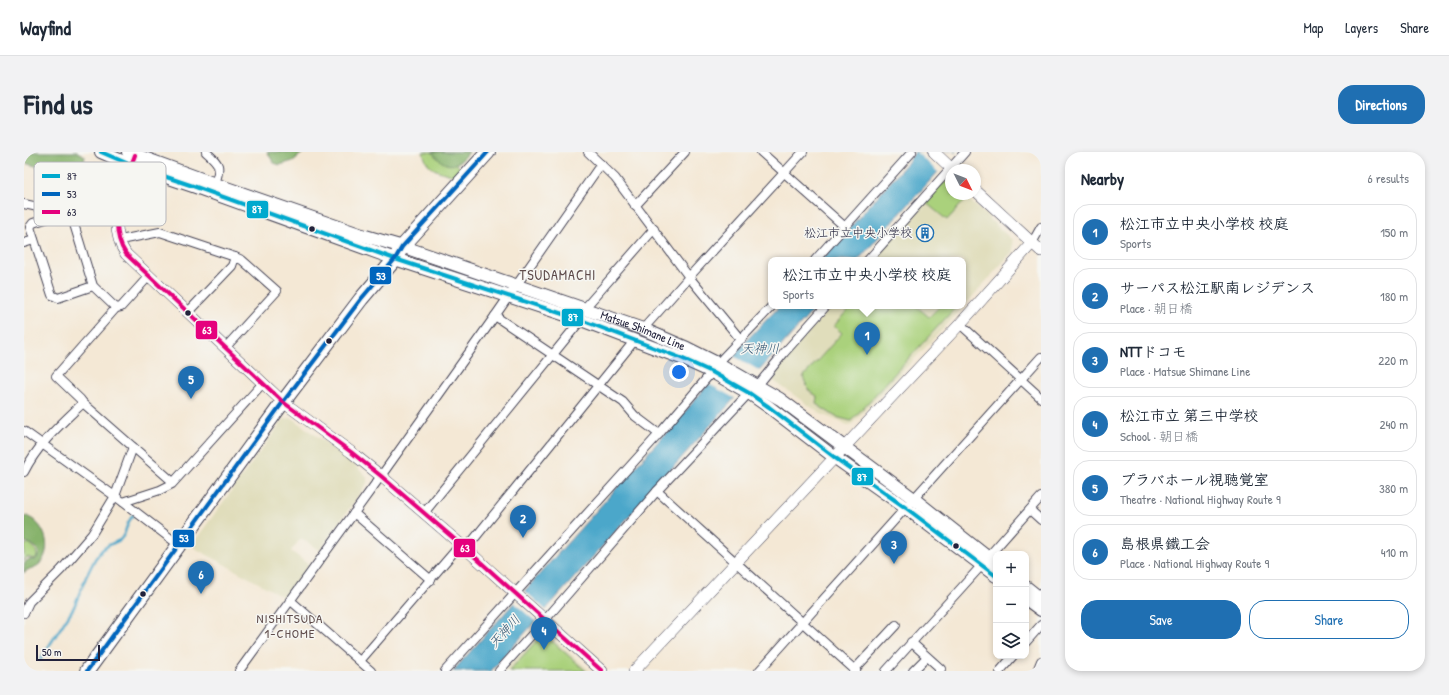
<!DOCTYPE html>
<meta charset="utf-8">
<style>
body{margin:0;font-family:"Patrick Hand","Klee One",sans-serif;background:#f2f2f3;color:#1f2937}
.controls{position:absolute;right:12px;bottom:12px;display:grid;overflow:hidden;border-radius:8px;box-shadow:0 2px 6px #0003}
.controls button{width:36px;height:36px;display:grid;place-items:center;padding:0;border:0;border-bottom:1px solid #e0e1e3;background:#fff;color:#1f2937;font:20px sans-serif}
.compass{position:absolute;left:921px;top:12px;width:36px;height:36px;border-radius:50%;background:#fff;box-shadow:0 2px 6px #0003;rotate:132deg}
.scale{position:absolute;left:12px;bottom:10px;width:64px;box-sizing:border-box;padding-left:4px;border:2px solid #22223b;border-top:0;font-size:11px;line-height:14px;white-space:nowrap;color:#22223b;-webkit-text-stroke:3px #f6f6f2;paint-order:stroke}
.you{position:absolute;left:655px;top:220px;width:14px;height:14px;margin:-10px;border:3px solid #fff;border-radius:50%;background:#1a73e8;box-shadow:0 0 0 6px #1a73e833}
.badge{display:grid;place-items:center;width:26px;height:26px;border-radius:50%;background:#1f6fb2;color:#fff;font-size:13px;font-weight:700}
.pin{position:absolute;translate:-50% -33px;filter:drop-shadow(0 1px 2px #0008)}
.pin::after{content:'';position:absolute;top:21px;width:14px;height:12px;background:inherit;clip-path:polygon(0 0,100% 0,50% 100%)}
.popup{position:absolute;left:744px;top:105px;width:198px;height:52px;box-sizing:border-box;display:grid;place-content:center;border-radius:8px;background:#fff;filter:drop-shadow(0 1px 3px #0005);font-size:13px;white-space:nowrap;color:#747a83}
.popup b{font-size:15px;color:#1f2937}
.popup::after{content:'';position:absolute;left:50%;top:100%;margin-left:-8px;border:8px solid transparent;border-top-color:#fff}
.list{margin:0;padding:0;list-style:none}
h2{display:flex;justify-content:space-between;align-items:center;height:52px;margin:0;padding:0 16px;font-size:17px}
h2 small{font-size:13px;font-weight:400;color:#747a83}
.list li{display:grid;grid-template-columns:26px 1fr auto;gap:12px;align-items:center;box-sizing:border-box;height:56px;margin:0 8px 8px;padding:0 8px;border:1px solid #e0e1e3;border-radius:16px}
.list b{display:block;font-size:15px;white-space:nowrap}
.list p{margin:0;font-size:13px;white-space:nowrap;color:#747a83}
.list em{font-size:13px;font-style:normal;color:#747a83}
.actions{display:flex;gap:8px;padding:12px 16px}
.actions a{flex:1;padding:9px 0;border:1px solid #1f6fb2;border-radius:16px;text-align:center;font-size:14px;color:#1f6fb2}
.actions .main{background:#1f6fb2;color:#fff}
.icon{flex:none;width:22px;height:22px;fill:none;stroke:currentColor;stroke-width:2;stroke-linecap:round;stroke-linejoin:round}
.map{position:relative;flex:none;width:1017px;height:519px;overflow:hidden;border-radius:16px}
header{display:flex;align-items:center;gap:24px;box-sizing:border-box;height:56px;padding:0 20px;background:#fff;border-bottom:1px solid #e0e1e3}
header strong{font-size:19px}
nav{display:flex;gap:22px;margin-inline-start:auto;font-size:14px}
.intro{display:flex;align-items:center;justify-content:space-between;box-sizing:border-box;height:96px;padding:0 24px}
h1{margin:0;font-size:28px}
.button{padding:10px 18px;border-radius:16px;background:#1f6fb2;color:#fff;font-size:14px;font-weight:700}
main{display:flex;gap:24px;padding:0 24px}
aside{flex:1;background:#fff;border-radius:16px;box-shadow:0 2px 6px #0003}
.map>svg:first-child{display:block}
</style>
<header>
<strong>Wayfind</strong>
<nav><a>Map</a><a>Layers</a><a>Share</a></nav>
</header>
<div class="intro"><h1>Find us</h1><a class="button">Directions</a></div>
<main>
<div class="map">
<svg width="1017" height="519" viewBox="0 0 1017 519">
<rect width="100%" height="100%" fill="#f6f6f2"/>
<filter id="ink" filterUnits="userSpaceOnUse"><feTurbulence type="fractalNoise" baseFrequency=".025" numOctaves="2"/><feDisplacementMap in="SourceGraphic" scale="8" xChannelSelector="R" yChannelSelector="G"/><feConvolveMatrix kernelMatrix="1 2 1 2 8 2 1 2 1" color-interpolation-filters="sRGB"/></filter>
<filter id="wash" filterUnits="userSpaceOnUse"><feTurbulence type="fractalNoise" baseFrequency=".012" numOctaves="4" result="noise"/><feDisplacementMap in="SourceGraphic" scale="16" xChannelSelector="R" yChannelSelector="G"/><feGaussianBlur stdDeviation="0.9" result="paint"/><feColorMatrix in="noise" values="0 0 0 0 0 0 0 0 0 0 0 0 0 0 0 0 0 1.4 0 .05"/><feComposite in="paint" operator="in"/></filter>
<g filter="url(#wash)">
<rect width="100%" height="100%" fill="#f4e8d5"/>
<g fill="#e0ddbb">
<path d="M926 29 927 30V42H939L988 88 989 99 931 164 826 274 797 262 747 227 755 217 763 203 807 154H939V108H847L918 30Z"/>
<path d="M268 266 325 308 343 325V331L296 398 277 386 267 399 285 413 260 445 167 394 260 267Z"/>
<path d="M518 477 566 519H480Z"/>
</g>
<g fill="#aad17c" stroke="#667a5c">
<path d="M399 0H440L432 11 439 20 434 25C417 19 403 20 399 0Z"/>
<path d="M925 30 927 32V42H938L943 46 923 68 901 50 918 31Z"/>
<path d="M827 154H892L905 165 916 154H929L931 156 827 269 812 265 792 252 793 244 785 239 779 225 818 181 810 174Z"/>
<path d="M5 391C10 395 13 398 13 405L10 407 3 405 0 409V392L2 393Z"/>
<path d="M521 483 562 519H485L517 484Z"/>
</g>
<g fill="#87b36c" stroke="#546a54">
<path d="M0 0H53L61 4 56 39 39 52 29 56 15 48 19 39 14 35 17 26 18 18 12 14 0 11Z"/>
<path d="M243 0H280L269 9 256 13 250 11Z"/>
<path d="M408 0H445C432 17 421 17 408 0Z"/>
<path d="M3 364C6 366 11 368 13 371 23 381 26 397 18 409 13 417 5 415 0 421 0 411 0 406 11 408 20 399 9 391 0 390V365Z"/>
</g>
<g fill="#4ca7ca" stroke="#376482">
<path d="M891 0H932L834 108H797L884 10Z"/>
<path d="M756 154H793L467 519H429L665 255 711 200Z"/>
</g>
<g fill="#f4e8d5">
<path d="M892 0H930L932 2 915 21Z"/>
<path d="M708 203 738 220 712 247 683 231Z"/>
<path d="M499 437 523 459 512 470 488 449Z"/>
</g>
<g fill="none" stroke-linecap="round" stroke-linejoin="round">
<path stroke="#4ca7ca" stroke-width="2.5" d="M16 508 50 455 62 425 71 407 78 398 85 393 96 388 100 383 104 371 109 363"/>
</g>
</g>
<g filter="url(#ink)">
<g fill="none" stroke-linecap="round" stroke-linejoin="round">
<defs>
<g id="street">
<path d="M182 0C196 12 197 14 191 32"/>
<path d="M564 0 591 26 665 125 717 188"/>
<path d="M737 0 821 75"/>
<path d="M0 52 14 55 24 65"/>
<path d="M611 54 661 0"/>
<path d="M46 59 9 71 6 75 28 143 34 146 69 134"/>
<path d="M96 88 136 80 211 105 208 114 164 160"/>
<path d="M0 91 10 88"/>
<path d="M1008 91 1017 75"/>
<path d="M791 108 888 0"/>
<path d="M844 108 941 0"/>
<path d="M125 124 97 155 92 156 32 224 56 247 59 251 149 330"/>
<path d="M92 156 69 134 46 59C57 43 80 45 98 42"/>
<path d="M560 157 630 77"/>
<path d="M471 164 599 250 611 264 635 282"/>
<path d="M936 172 1017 246"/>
<path d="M619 177 665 125 779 0"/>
<path d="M201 196 253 139 218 108 211 105"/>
<path d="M694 211 748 154"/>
<path d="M734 233 760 201 802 154"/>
<path d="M0 279 99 350 155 393"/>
<path d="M0 320C14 292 36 273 59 251"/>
<path d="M633 339 832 519"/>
<path d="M99 350 136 338 148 332 239 231"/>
<path d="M1006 358 1017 368"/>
<path d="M330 361 407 428"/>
<path d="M400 361 557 168"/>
<path d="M442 397 611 188"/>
<path d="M963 406 1017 345"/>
<path d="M266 448 347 519"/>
<path d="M0 461 5 450 37 418 68 382 91 344 109 295"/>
<path d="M887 490 917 517 915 519"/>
<path d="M1002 490 1017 473"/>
<path d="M336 509 436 393"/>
<path d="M830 518 872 473"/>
<path d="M215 519 357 324 471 164 577 12"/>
<path d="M421 519 635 282 688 220"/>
<path d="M475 519 521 468 633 339 725 241"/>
<path d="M735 519 1017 205"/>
<path d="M862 519 958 413"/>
<path d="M889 519 903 505"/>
<path d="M976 519 989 504"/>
<path d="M1013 519 1017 509"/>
</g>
<g id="secondary">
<path d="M910 0 929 18"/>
<path d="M110 5C99 34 82 73 102 102L259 250 327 300 357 324 442 397 578 519"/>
<path d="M951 38 1017 99"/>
<path d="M610 519 936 172 1008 91"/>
</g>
<g id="primary">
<path d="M77 0 107 13 169 34 371 107 557 168 657 206 688 220 725 241 745 255 810 305 882 356 972 424"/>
<path id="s1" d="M104 0 191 32 338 83 386 97 619 177 663 196 697 213 756 247 890 347 972 412"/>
<path d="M1002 435 1017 447"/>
<path d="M1002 447 1017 458"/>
</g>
<path id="highway" d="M63 519 259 250 337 147 371 107 378 95 464 0"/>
</defs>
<use href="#street" stroke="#424052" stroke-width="10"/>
<use href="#secondary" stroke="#424052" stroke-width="12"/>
<use href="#primary" stroke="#424052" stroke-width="14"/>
<use href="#highway" stroke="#424052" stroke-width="16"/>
<use href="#street" stroke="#fff" stroke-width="8"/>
<use href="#secondary" stroke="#fff" stroke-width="11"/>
<use href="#primary" stroke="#fff" stroke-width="12"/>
<use href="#highway" stroke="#fff" stroke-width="14"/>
<defs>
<path id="bus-1" d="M77 0 107 13 169 34 371 107 557 168 657 206 688 220 725 241 745 255 810 305 882 356 972 424"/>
<path id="bus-2" d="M63 519 259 250 337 147 371 107 378 95 464 0"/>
<path id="bus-3" d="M111 3C100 33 82 73 102 102L259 250 327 300 357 324 442 397 578 519"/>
</defs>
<use href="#bus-1" stroke="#f6f6f2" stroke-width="7"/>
<use href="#bus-2" stroke="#f6f6f2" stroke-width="7"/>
<use href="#bus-3" stroke="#f6f6f2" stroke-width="7"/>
<use href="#bus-1" stroke="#00a9ce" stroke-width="4"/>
<use href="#bus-2" stroke="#0065bd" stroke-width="4"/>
<use href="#bus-3" stroke="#e5007d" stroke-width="4"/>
</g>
</g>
<defs>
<symbol id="building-ring" viewBox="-11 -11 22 22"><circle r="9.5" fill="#f6f6f2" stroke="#1f6fb2" stroke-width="1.5"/><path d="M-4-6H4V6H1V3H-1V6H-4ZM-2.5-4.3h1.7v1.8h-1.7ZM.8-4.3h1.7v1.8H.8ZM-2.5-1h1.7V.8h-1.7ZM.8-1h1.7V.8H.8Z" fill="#1f6fb2"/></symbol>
</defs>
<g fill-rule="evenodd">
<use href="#building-ring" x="891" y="71" width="20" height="20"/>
</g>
<g fill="#22223b" stroke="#f6f6f2" stroke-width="1.5">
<circle cx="288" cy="77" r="3.5"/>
<circle cx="164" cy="161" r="3.5"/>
<circle cx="305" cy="189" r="3.5"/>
<circle cx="932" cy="394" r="3.5"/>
<circle cx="119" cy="442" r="3.5"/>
</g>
<g text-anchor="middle" stroke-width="3" stroke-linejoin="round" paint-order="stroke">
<g font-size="12" fill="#22223b" stroke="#f6f6f2" text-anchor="end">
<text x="888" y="85">松江市立中央小学校</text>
</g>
<g font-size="12" fill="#22223b" stroke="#f6f6f2">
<text dy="4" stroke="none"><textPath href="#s1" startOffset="545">Matsue Shimane Line</textPath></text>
</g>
<g font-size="13" font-style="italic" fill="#335774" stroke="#f6f6f2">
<text x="736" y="201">天神川</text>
<text transform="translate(480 479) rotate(-48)" y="5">天神川</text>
</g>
<g font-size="13" letter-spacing="1" fill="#5f4c4b" stroke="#f6f6f2">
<text x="266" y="471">NISHITSUDA<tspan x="266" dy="15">1-CHOME</tspan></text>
</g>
<g font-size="14" letter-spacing="1" fill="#5f4c4b" stroke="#f6f6f2">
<text x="534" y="128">TSUDAMACHI</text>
</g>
</g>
<rect x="10" y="10" width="132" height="64" rx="6" fill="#f6f6f2" stroke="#b6b6bb" stroke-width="1"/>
<rect x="18" y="22" width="18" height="4" fill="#00a9ce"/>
<rect x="18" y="40" width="18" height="4" fill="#0065bd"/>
<rect x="18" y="58" width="18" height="4" fill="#e5007d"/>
<g font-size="11" fill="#22223b">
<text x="43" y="28">87</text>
<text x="43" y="46">53</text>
<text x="43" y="64">63</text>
</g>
<g stroke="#f6f6f2" stroke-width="1.5">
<rect x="222" y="48" width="23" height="19" rx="4" fill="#00a9ce"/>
<rect x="345" y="114" width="23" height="19" rx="4" fill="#0065bd"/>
<rect x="537" y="156" width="23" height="19" rx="4" fill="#00a9ce"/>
<rect x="171" y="168" width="23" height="20" rx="4" fill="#e5007d"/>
<rect x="827" y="315" width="23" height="19" rx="4" fill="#00a9ce"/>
<rect x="148" y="377" width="23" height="19" rx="4" fill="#0065bd"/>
<rect x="429" y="386" width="23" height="20" rx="4" fill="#e5007d"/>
</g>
<g font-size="11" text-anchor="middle" font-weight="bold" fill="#fff">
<text x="233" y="61">87</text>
<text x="357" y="128">53</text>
<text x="549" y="169">87</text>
<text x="183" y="182">63</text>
<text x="838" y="329">87</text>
<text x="160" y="390">53</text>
<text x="441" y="400">63</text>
</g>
</svg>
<div class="controls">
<button>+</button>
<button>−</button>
<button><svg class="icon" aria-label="layers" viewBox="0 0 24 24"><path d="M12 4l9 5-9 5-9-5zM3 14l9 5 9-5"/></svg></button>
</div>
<svg class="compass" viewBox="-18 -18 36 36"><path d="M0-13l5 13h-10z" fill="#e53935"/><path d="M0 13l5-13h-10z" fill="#747a83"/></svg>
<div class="scale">50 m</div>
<div class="you"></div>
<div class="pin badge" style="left:843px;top:203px">1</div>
<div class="popup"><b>松江市立中央小学校 校庭</b>Sports</div>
<div class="pin badge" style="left:499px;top:386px">2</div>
<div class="pin badge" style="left:870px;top:412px">3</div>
<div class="pin badge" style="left:520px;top:498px">4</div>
<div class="pin badge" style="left:167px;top:247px">5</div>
<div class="pin badge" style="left:177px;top:442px">6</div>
</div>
<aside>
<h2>Nearby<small>6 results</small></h2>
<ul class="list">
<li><span class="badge">1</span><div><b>松江市立中央小学校 校庭</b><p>Sports</p></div><em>150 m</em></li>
<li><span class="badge">2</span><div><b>サーパス松江駅南レジデンス</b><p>Place · 朝日橋</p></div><em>180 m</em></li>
<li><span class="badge">3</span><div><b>NTTドコモ</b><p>Place · Matsue Shimane Line</p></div><em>220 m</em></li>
<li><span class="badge">4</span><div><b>松江市立 第三中学校</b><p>School · 朝日橋</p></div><em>240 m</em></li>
<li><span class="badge">5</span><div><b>プラバホール視聴覚室</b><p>Theatre · National Highway Route 9</p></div><em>380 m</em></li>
<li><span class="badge">6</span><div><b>島根県鐵工会</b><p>Place · National Highway Route 9</p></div><em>410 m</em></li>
</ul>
<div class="actions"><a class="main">Save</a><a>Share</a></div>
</aside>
</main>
